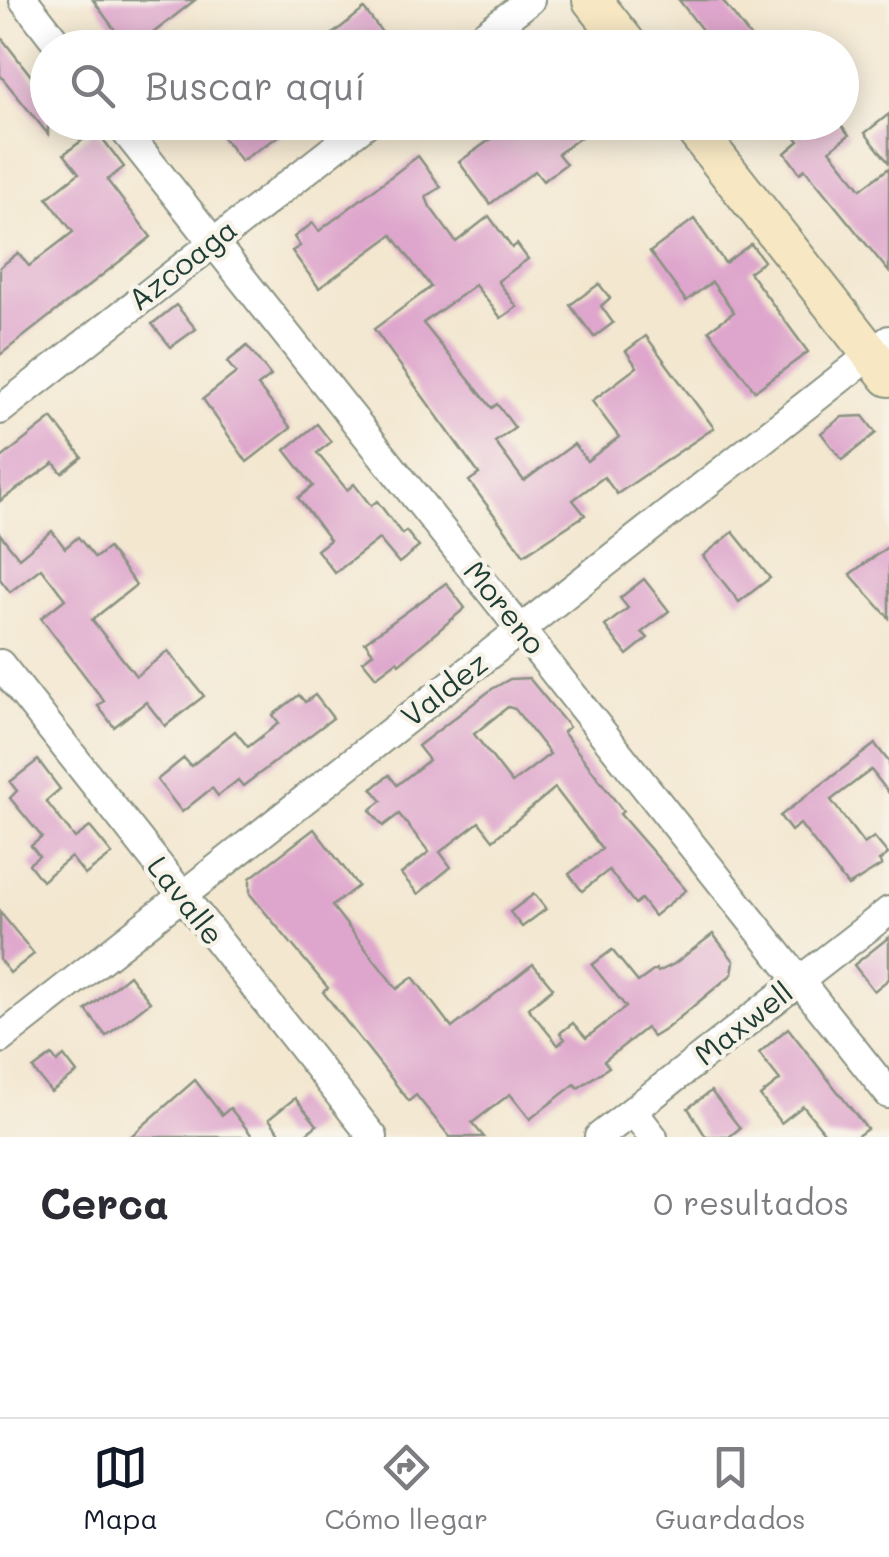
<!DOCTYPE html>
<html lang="es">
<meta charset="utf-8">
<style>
body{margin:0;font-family:Mali,sans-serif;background:#f2f2f3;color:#2b2b33}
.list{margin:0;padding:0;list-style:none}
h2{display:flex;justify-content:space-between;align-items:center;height:130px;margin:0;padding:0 40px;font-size:42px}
h2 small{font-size:32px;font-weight:400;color:#7c7c81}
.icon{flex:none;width:55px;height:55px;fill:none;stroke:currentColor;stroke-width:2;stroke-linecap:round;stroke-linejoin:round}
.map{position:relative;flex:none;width:889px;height:1137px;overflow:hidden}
.search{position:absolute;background:#fff;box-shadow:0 5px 25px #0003;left:30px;right:30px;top:30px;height:110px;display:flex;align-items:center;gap:25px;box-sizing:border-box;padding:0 35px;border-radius:55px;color:#7c7c81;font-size:38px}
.sheet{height:280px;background:#fff}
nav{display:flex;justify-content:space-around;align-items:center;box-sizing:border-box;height:140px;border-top:2px solid #e1e1e2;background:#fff;font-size:28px;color:#7c7c81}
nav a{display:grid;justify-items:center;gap:5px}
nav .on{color:#111827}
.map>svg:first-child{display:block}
</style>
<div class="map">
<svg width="889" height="1137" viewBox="0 0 889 1137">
<rect width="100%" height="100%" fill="#f7f3e8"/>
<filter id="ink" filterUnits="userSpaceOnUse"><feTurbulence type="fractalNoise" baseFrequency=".01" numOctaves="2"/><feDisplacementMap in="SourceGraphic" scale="20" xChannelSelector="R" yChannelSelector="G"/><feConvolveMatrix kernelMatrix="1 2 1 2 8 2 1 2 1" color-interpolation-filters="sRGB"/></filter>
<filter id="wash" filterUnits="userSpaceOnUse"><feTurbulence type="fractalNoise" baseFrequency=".0048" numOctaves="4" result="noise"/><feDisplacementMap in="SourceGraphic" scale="40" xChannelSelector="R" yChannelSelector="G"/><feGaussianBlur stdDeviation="2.25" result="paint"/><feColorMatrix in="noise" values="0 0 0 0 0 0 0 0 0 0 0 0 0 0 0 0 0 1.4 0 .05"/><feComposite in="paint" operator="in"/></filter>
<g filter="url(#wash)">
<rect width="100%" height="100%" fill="#f3e7d0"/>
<g id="blocks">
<g fill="#dea6cc" fill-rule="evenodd">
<path d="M93 0H195L134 48H128Z"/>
<path d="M679 0H722L759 48H716Z"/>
<path d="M364 9 394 48H315Z"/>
<path d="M0 36 35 81 40 78 48 88V134L0 75Z"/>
<path d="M889 114V163L865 133Z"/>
<path d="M238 122H300L241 161 221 135Z"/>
<path d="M479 122H601L558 154 566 164 543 181 535 171 490 204 459 162 491 139Z"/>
<path d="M784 122H839L849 135 830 150 861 189 889 168V272L805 169 800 173 785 153 799 141Z"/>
<path d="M96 130 124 167 107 180 151 237 0 355V267L18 253 29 266 73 232 47 198 79 173 64 154Z"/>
<path d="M418 156 441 187 426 197 430 207 456 242 489 216 512 248 517 244 528 259 498 281 517 307 501 318 475 285 423 323 492 408 497 404 515 428 495 442 524 481 574 444 587 461 619 437 592 401 637 367 626 351 646 336 714 428 617 494 604 477 573 500 585 515 524 555 469 481 479 474 374 329 431 287 392 235 319 288 292 251 300 246 294 237 313 223 319 231Z"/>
<path d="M694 219 725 263 751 244 764 261 749 272 808 352 755 391 709 330 734 312 712 282 686 301 650 252Z"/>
<path d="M599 284 610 298 601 306 613 323 594 337 570 305Z"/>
<path d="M176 305 196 329 171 347 152 324Z"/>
<path d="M247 346 271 376 258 386 291 428 247 462 203 399 236 373 227 362Z"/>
<path d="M863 416 876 433 842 460 821 433 842 417Z"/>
<path d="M52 418 82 457 62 473 54 463 0 501V459Z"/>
<path d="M317 424 331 442 317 453 347 490 354 484 371 506 377 501 402 534 406 531 419 547 399 563 379 539 335 573 317 550 330 540 298 498 313 486 285 450Z"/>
<path d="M52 531 65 548 78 537 95 558 108 548 136 585 92 620 136 676 168 651 204 696 165 726 146 702 114 727 98 706 104 701 41 618 65 599 41 568 10 592 0 579V534L19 558Z"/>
<path d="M733 532 770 578 739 602 703 556Z"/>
<path d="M889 546V618L850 574Z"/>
<path d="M644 579 669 611 642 632 648 638 627 655 605 626 628 608 620 598Z"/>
<path d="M446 583 465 608 399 664 397 661 376 677 363 661 373 653 365 642Z"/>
<path d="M529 678 569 727 563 732 623 811 620 814 686 890 654 916 641 899 635 904 609 870 582 891 569 874 602 849 555 788 493 840 479 822 440 852 451 867 418 894 401 874 429 852 399 814 383 826 370 810 382 801 372 789 389 775 397 785 429 760 418 746 492 689 510 679ZM508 707 515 709 550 754 512 783 474 734Z"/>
<path d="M299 695 305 702 315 695 333 718 243 786 238 780 218 796 212 788 182 812 157 780 184 758 191 766 235 731 248 747 279 723 273 715Z"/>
<path d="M875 744 889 762V793L871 770 831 800 864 844 874 837 888 854 879 861 882 865 848 886 800 824 791 831 780 816Z"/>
<path d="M38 760 60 789 46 801 75 838 90 827 112 854 85 875 71 857 42 881 29 864 39 856 31 846 42 837 10 798 17 791 10 782Z"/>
<path d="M314 829 358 886 332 906 397 989 413 977 452 1028 533 964 553 988 528 1008 558 1045 565 1039 560 1033 573 1023 586 1038 626 1007 592 965 612 950 638 982 656 969 658 972 674 964 713 934 734 961 732 974 666 1029 653 1037 646 1028 604 1061 609 1067 578 1088 575 1084 530 1119 510 1094 472 1123 484 1137H450L416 1095 409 1101 323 992 328 988 250 894V878Z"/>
<path d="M534 894 546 909 522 927 510 912Z"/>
<path d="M0 912 34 954 10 973 0 960Z"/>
<path d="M889 937V979L874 991 854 965Z"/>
<path d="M129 975 150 1002 106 1036 86 1010Z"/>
<path d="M788 1028 867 1129 856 1137H828L803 1106 781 1123 760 1096 780 1080 759 1053Z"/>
<path d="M52 1055 57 1062 64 1056 77 1073 51 1092 33 1069Z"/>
<path d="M195 1080 222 1115 230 1108 253 1137H130Z"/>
<path d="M711 1091 740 1128 729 1137H706L688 1108Z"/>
<path d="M295 1098 317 1125 302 1137H283L269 1119Z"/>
</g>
</g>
</g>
<g filter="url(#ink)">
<use href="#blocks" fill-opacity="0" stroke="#899282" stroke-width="2.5"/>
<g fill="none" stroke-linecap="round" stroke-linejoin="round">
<defs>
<g id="street">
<path d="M24 0 61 48"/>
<path d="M467 48 530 0"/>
<path d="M118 122 889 1094"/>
<path d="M0 410 368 122"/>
<path d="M0 664 373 1137"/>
<path d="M0 1039 889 340"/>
<path d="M633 1111 653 1137"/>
<path d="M599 1137 889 911"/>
</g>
<g id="secondary">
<path d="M592 0 630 48"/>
<path d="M689 122 889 377"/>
</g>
</defs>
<use href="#street" stroke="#899282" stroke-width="32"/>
<use href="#secondary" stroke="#899282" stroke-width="42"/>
<use href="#street" stroke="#fff" stroke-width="28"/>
<use href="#secondary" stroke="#f7e8c3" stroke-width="38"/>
</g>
</g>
<g text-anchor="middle" stroke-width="9" stroke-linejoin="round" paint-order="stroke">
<g font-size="30" fill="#1f3d34" stroke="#f7f3e8">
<text transform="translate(183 265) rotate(-38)" y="10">Azcoaga</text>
<text transform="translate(504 608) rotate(51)" y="10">Moreno</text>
<text transform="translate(445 690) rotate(-38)" y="10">Valdez</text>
<text transform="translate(185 901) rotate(52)" y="10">Lavalle</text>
<text transform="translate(744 1024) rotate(-38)" y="10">Maxwell</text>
</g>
</g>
</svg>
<div class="search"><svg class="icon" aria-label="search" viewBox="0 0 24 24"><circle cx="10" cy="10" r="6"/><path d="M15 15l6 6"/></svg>Buscar aquí</div>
</div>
<section class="sheet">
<h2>Cerca<small>0 resultados</small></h2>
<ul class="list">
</ul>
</section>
<nav>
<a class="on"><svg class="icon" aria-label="map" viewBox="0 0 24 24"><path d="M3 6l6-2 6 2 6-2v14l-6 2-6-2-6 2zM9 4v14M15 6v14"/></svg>Mapa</a>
<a><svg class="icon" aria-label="directions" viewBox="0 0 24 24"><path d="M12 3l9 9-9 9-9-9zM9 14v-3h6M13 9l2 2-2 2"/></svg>Cómo llegar</a>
<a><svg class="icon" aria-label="saved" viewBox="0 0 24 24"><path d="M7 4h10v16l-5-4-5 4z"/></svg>Guardados</a>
</nav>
